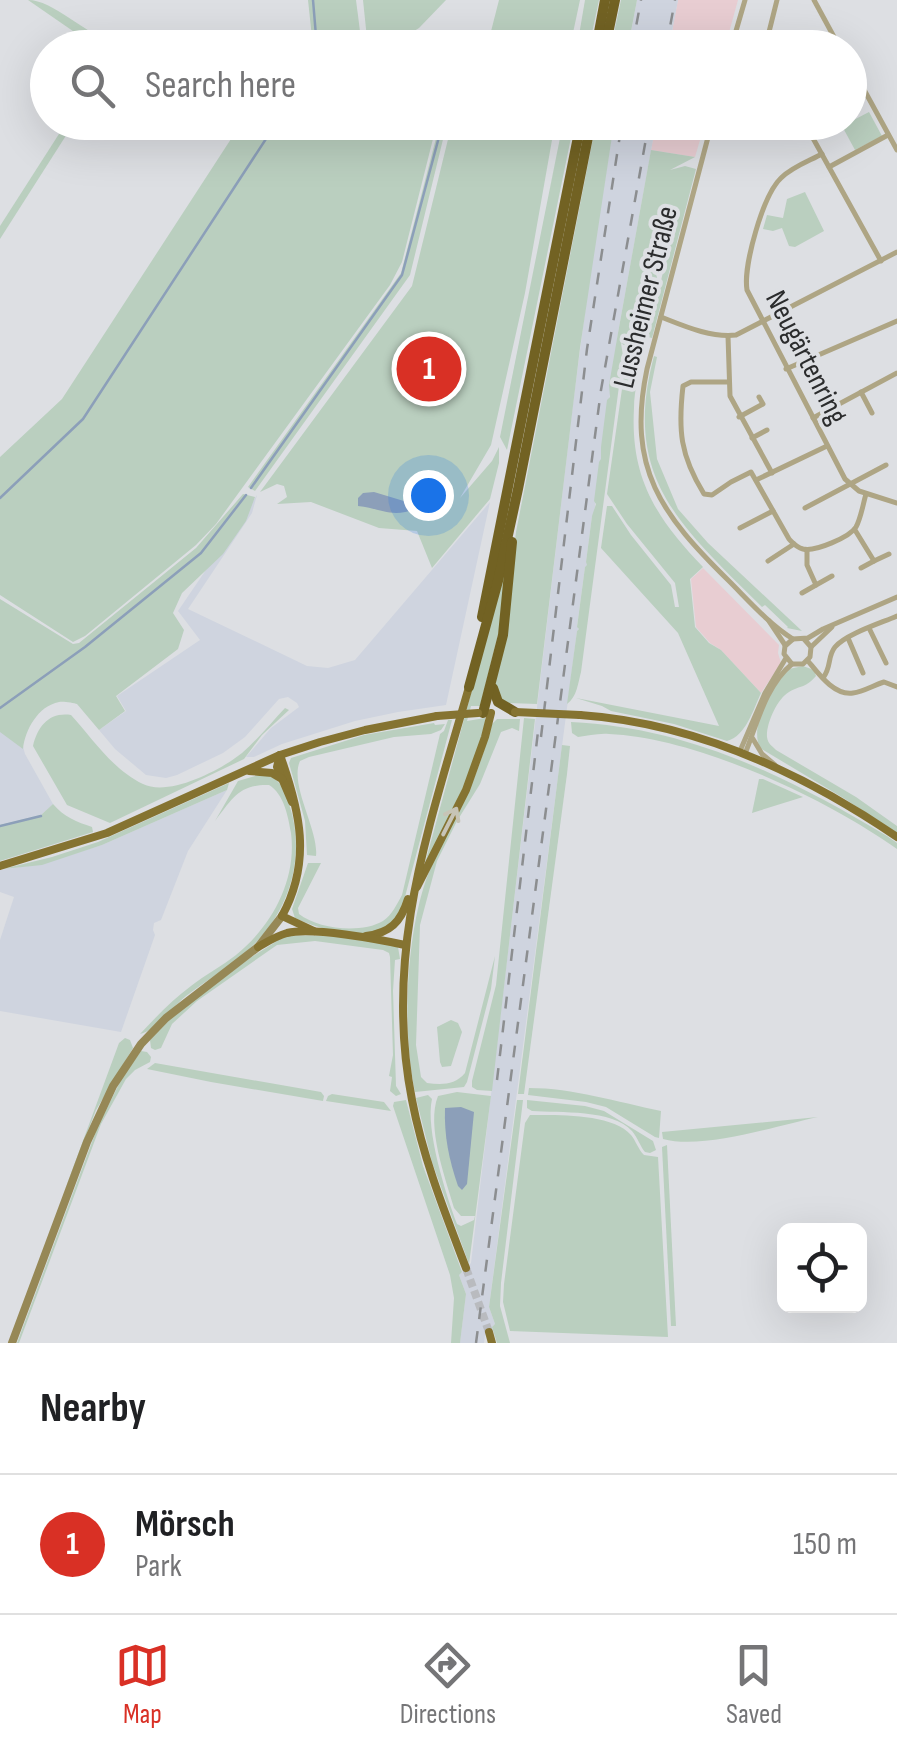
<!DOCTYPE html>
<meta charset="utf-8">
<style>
body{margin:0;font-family:"Sofia Sans Condensed",sans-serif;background:#f6f6f6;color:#202124}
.controls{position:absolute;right:30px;bottom:30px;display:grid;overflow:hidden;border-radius:15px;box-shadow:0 10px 40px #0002}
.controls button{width:90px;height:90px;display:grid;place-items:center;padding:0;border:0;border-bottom:2px solid #e0e0e0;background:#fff;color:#202124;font:50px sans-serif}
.you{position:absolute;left:428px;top:495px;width:35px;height:35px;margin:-25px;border:8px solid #fff;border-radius:50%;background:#1a73e8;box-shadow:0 0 0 15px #1a73e833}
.badge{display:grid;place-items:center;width:65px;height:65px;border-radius:50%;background:#d93025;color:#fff;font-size:32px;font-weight:700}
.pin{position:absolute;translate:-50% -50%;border:5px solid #fff;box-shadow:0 2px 10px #0006}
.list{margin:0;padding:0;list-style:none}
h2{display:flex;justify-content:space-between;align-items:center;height:130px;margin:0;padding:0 40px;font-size:42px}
h2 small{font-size:32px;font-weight:400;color:#757577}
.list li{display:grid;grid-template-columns:65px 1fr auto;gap:30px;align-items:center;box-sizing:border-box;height:140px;padding:0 40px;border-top:2px solid #e0e0e0}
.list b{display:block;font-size:38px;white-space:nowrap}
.list p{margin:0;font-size:32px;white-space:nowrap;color:#757577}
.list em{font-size:32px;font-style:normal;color:#757577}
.icon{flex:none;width:55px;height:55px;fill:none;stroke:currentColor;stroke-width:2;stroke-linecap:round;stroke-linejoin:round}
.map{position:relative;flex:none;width:897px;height:1343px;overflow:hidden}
.search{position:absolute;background:#fff;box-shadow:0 10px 40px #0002;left:30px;right:30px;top:30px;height:110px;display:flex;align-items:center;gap:25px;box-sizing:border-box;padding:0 35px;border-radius:55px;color:#757577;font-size:38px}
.sheet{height:270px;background:#fff}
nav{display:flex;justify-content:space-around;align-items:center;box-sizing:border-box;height:140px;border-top:2px solid #e0e0e0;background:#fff;font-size:28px;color:#757577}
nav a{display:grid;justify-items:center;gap:5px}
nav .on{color:#d93025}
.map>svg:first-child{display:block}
</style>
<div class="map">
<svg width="897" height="1343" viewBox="0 0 897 1343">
<rect width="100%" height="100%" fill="#dddfe3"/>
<g fill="#e8cdd2">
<path d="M678 0H738L725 47 669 48Z"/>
<path d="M656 123H705L695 157 651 150Z"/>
<path d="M703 568 779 645 778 653 781 663 761 693 721 650 710 643 696 627 691 579Z"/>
</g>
<g fill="#cfd4df">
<path d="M637 0H678L669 47 628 48Z"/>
<path d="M614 123H656L618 333 594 514 592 516 586 562 588 565 585 567 577 626 579 629 577 631 489 1307 495 1324 485 1335 484 1343H460L466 1294 459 1275 471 1263 574 396 592 259Z"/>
<path d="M257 495 252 513 188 609 307 666 328 668 355 660 490 502 446 705 398 712 355 721 282 744 254 757H246L271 728 299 707 297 703 288 697 279 699 245 737 223 753 177 775 166 778 146 775 115 749 99 730 126 711 117 696 200 640 178 611Z"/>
<path d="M0 724 22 743 25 754 53 804 41 815 0 825Z"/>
<path d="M227 790 188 851 161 920 154 923 153 930 155 935 121 1032 0 1011V940L14 897 0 892V870L41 864 102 845Z"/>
</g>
<g fill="#bacfbf">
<path d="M28 0C53 0 84 33 112 42L115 47H96Z"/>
<path d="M308 0H356L362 47H313Z"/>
<path d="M363 0H446L419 28 389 47 368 48Z"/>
<path d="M499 0H580L570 47H487Z"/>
<path d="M585 0H599L589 47H577Z"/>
<path d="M621 0H637L628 47H611Z"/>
<path d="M869 112 882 136 855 150 842 126Z"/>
<path d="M242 122 437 123 402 262 390 285 216 524 196 545 85 636 73 642 0 595V457L62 399Z"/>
<path d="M66 123H74L0 239V226Z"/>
<path d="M440 123H447L410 275 255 491 248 487 401 273Z"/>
<path d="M452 123H555L525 293 491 445 460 498 492 461 499 447V463L490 499 432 568 417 531 379 528 311 502 277 504 287 497 284 486 277 484 260 492 412 286Z"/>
<path d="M563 123H574L507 450 500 437Z"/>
<path d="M596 123H614L580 348 537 704 504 703 495 688 516 532Z"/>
<path d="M651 150 695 157 670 170 685 166 696 169 652 338 648 337 663 272 652 270 656 274 658 281 644 339C639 349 628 349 621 343L623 356 581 672C578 683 577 697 567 704L577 631 579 629 577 627 585 567 587 565 586 562 592 516 596 504 594 501 599 462 601 459V447L607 400 610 397 609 385 618 333Z"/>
<path d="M805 192 824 231 795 247 789 246 782 228 773 231 763 229 767 215 783 218 787 199Z"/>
<path d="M627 354H640C640 372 634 390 634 408 630 479 657 519 703 567L690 579 695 627 709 643 721 650 761 693C753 710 746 736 727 741L674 724 611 711 602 706 576 698 719 726 678 633 601 548 607 506H612L631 535 671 585 675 607H679L675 583 627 524 607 494Z"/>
<path d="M654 356 657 357 650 392 657 459 678 509 708 543 802 631 787 628 788 627 765 605 762 607C682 527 621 479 654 356Z"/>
<path d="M243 494 255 497 246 521 223 554 182 593 173 613 184 630 178 649 116 696 125 711 99 730 77 704C74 703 63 701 59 702 38 706 25 730 23 749L0 732V599L73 644 79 643 196 548Z"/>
<path d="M507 547 505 607 480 706H471L467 721 485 718V727L464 788 424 867 488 631Z"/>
<path d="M803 666 814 670 816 676C806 688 801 685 789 692 777 699 766 724 767 737 768 744 771 745 776 750L856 797 897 826V833L845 799 760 748C749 724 772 687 789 669Z"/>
<path d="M285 708 289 710 262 735 244 759 110 823 67 805 33 746C38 726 49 712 71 715 92 738 113 770 143 784 169 797 221 770 242 753 257 740 271 723 285 708Z"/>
<path d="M524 718 535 719 492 1091 477 1090 472 1087V1081L496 985Z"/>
<path d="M497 719H520L519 731 512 728 501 732 480 784 457 821 437 861 420 925 416 1045 421 1077 427 1083C442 1085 455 1085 465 1073L495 956 491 989 467 1082 464 1087 415 1092C402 1032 406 938 426 880 436 851 453 825 466 797 477 773 485 750 491 725Z"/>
<path d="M448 720H452L402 908C398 914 394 923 388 927 365 942 318 929 295 918L292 909 308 863H321L298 908 299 914C318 929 361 934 383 921 392 915 397 904 402 895L440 734 444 731Z"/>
<path d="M571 722C691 728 786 776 887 836L897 843V849C825 798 698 738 609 734 598 733 588 736 578 737L572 733Z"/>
<path d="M434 723 435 725 445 724 441 730 431 734 394 737 309 757 300 761C289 785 319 830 316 856L307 855 305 821 289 763 291 758 364 735Z"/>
<path d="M562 745 570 746 567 774 524 1094H518Z"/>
<path d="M259 775C278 774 284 788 289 804 307 856 289 914 248 950 229 967 207 980 186 996 172 1007 157 1030 140 1034 156 1017 172 1000 191 986 205 975 222 966 236 955 272 926 297 880 291 833 288 816 284 794 269 785 239 784 232 799 215 821L238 781Z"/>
<path d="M759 779H763L803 797 752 813Z"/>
<path d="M229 783 227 790 102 845 42 865 3 869 52 857 98 842Z"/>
<path d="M53 804C64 817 77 822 92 827L93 832 0 861V825L41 815Z"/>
<path d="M285 936C313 934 372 937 398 947L400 959 395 960 393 991 396 1086 401 1094 396 1096 390 1091 392 1077 389 1076 393 1055 390 957 389 953 383 950 315 941 277 945 197 1001 172 1024 161 1048 155 1050 151 1048 150 1040 171 1017 250 958Z"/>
<path d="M451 1020 458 1023 462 1032 451 1066 442 1067 440 1062 437 1027Z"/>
<path d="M125 1038 130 1040 133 1048 96 1110 63 1195 119 1043Z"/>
<path d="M141 1051 147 1052 151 1057 150 1062 135 1070 126 1079 101 1124 19 1343H17L98 1126 122 1078Z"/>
<path d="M155 1063 321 1092 324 1096 323 1101 211 1082 147 1069Z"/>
<path d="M529 1088C573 1088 617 1102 661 1111L659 1138 655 1137 606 1107 586 1102 528 1095Z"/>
<path d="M457 1092 491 1096 469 1264 432 1162 416 1098 428 1095 432 1099C425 1129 446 1195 457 1224L461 1226 474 1220 475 1216H461L454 1208C445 1177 426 1126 438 1096Z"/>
<path d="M332 1094 384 1102 391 1111 326 1101 328 1096Z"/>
<path d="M406 1100 423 1166 462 1272 459 1275 466 1294 460 1343H451L454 1298 450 1275 393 1106 394 1102Z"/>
<path d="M517 1100H523L501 1283 500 1306 510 1343H497L492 1327 495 1324 489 1307Z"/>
<path d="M527 1100 585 1106 604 1111 653 1141 656 1150 650 1153 645 1152C640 1146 638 1138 632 1131 613 1109 559 1113 532 1111L527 1108Z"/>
<path d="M530 1115C556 1115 612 1113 631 1135 636 1141 638 1149 644 1155L658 1157 668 1337 510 1331 503 1302 504 1284 525 1123Z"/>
<path d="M818 1117C776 1126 703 1150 663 1139L662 1132Z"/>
<path d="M667 1145 676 1326H671L662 1147Z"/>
</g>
<g fill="#8c9fb9">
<path d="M374 492 417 505 416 509C391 518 383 509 358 506V498L363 493Z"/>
<path d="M461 1107 474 1112 467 1184 462 1190 458 1186C449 1160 444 1136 445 1108Z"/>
</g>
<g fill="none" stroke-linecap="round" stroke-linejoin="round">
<g stroke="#8c9fb9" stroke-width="2.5">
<path d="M313 0 317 48"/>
<path d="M251 488 402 275 443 122"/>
<path d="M0 498 83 419 277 122"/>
<path d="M0 708 85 647 201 553 246 495"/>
<path d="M0 826 41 816"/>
</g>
<path stroke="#b9bbbf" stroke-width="8" stroke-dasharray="8 4" stroke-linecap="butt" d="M466 1268 489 1332"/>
<g stroke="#aea584" stroke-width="5">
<path d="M814 0 840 48"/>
<path d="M731 48 745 0"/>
<path d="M765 48 777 0"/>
<path d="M850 64 897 150"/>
<path d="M712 122 647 369C626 469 662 515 729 581 749 601 769 624 793 639"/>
<path d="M804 122 881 261"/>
<path d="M822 154C809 161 792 167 781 178 763 195 743 266 747 290L845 479 859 491 897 503"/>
<path d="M829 167 888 135"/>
<path d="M661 317C684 326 711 338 736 335L897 252"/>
<path d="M728 336 730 396 772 473"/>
<path d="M786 369 897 321"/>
<path d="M728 382H691L683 386C678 430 680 455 704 494L712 495 731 482 751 472 789 539C794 544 796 547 803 549 815 552 850 537 856 527 861 518 863 504 866 494"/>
<path d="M861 392 872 413"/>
<path d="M739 417 763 404 759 397"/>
<path d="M813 418 897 373"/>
<path d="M752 438 767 430"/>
<path d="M756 480 827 446"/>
<path d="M805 508 886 465"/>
<path d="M740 528 773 511"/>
<path d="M855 530 874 561 889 554"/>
<path d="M768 561 794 544"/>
<path d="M861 568 874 561"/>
<path d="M816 585 832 576"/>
<path d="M802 593 816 585 807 565V550"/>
<path d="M769 621 785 645"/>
<path d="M869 628 886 663"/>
<path d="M848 638 863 673"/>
<path d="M804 639 811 647 810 657 803 664H792L784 654 785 646 793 639 808 638 823 629 897 597"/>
<path d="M811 647 832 627"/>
<path d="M808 661C818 673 834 696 853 693 863 692 874 685 884 682L897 687"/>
<path d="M823 678C832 666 827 657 835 647 846 634 881 623 897 616"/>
<path d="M753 739 762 754 775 765"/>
<path d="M740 751 765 693 786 658"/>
<path d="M745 754C757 724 766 685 792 664"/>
</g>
<path stroke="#968856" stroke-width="8" d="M12 1343 87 1142 113 1086 141 1044 166 1018 258 947 282 916"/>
<g stroke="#857331" stroke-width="8">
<path d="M580 715C696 723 803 773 897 837"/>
<path d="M280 755C300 811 312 861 282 916"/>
<path d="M280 755 277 767 292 802"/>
<path d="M249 771 272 773 282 779"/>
<path d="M0 866 107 833 280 755 320 742 365 730 437 716"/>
<path d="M417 887 466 790 485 737 491 713"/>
<path d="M282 916 314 931"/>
<path d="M366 936C390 933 401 922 408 899"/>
<path d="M258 947C267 942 276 936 287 933 313 927 377 939 405 945"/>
<path d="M466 1268C445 1213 423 1158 412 1100 383 953 429 827 469 687"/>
<path d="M489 1332 492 1343"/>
</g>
<g stroke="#726223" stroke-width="10">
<path d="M596 48 605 0"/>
<path d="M605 48 615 0"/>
<path d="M482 617 581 122"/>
<path d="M469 687 498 581 518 489 591 122"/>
<path d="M493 688 498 702 515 712"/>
<path d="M483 713 503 635 512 542"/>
</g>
<g stroke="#8c8e90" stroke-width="2.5" stroke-dasharray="12 12" stroke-linecap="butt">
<path d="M632 48 641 0"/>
<path d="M666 48 675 0"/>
<path d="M541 737 587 349 622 122"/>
<path d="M497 1080 539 723"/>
<path d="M476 1343 601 390 649 122"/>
</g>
<g stroke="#857331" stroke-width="8">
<path d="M515 712 580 715"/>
<path d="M437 716 478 713"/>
</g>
</g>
<defs><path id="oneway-shaft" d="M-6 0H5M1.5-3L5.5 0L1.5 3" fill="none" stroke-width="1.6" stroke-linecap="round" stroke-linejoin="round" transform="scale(2.5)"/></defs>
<use stroke="#c7c4b6" href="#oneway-shaft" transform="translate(450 821) rotate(-63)"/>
<g text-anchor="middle" stroke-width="8" stroke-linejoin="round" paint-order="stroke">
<g font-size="30" fill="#2b2c2d" stroke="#dddfe3">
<text transform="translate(645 297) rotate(-76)" y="10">Lussheimer Straße</text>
<text transform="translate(807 357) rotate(63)" y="10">Neugärtenring</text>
</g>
</g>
</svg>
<div class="controls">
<button><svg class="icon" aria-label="locate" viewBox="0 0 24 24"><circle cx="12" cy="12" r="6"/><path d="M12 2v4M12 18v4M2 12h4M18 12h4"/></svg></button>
</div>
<div class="you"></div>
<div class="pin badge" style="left:429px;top:369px">1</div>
<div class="search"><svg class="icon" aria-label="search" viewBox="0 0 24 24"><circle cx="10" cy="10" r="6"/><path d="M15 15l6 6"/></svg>Search here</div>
</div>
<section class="sheet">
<h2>Nearby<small></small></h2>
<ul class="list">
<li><span class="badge">1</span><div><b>Mörsch</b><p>Park</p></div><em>150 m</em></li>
</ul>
</section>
<nav>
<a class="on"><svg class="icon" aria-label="map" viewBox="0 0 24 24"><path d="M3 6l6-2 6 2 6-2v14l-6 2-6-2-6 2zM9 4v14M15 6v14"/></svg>Map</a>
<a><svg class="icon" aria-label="directions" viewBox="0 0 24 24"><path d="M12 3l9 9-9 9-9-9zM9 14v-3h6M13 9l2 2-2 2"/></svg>Directions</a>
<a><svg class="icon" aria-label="saved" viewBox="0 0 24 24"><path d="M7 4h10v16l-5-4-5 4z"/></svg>Saved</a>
</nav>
